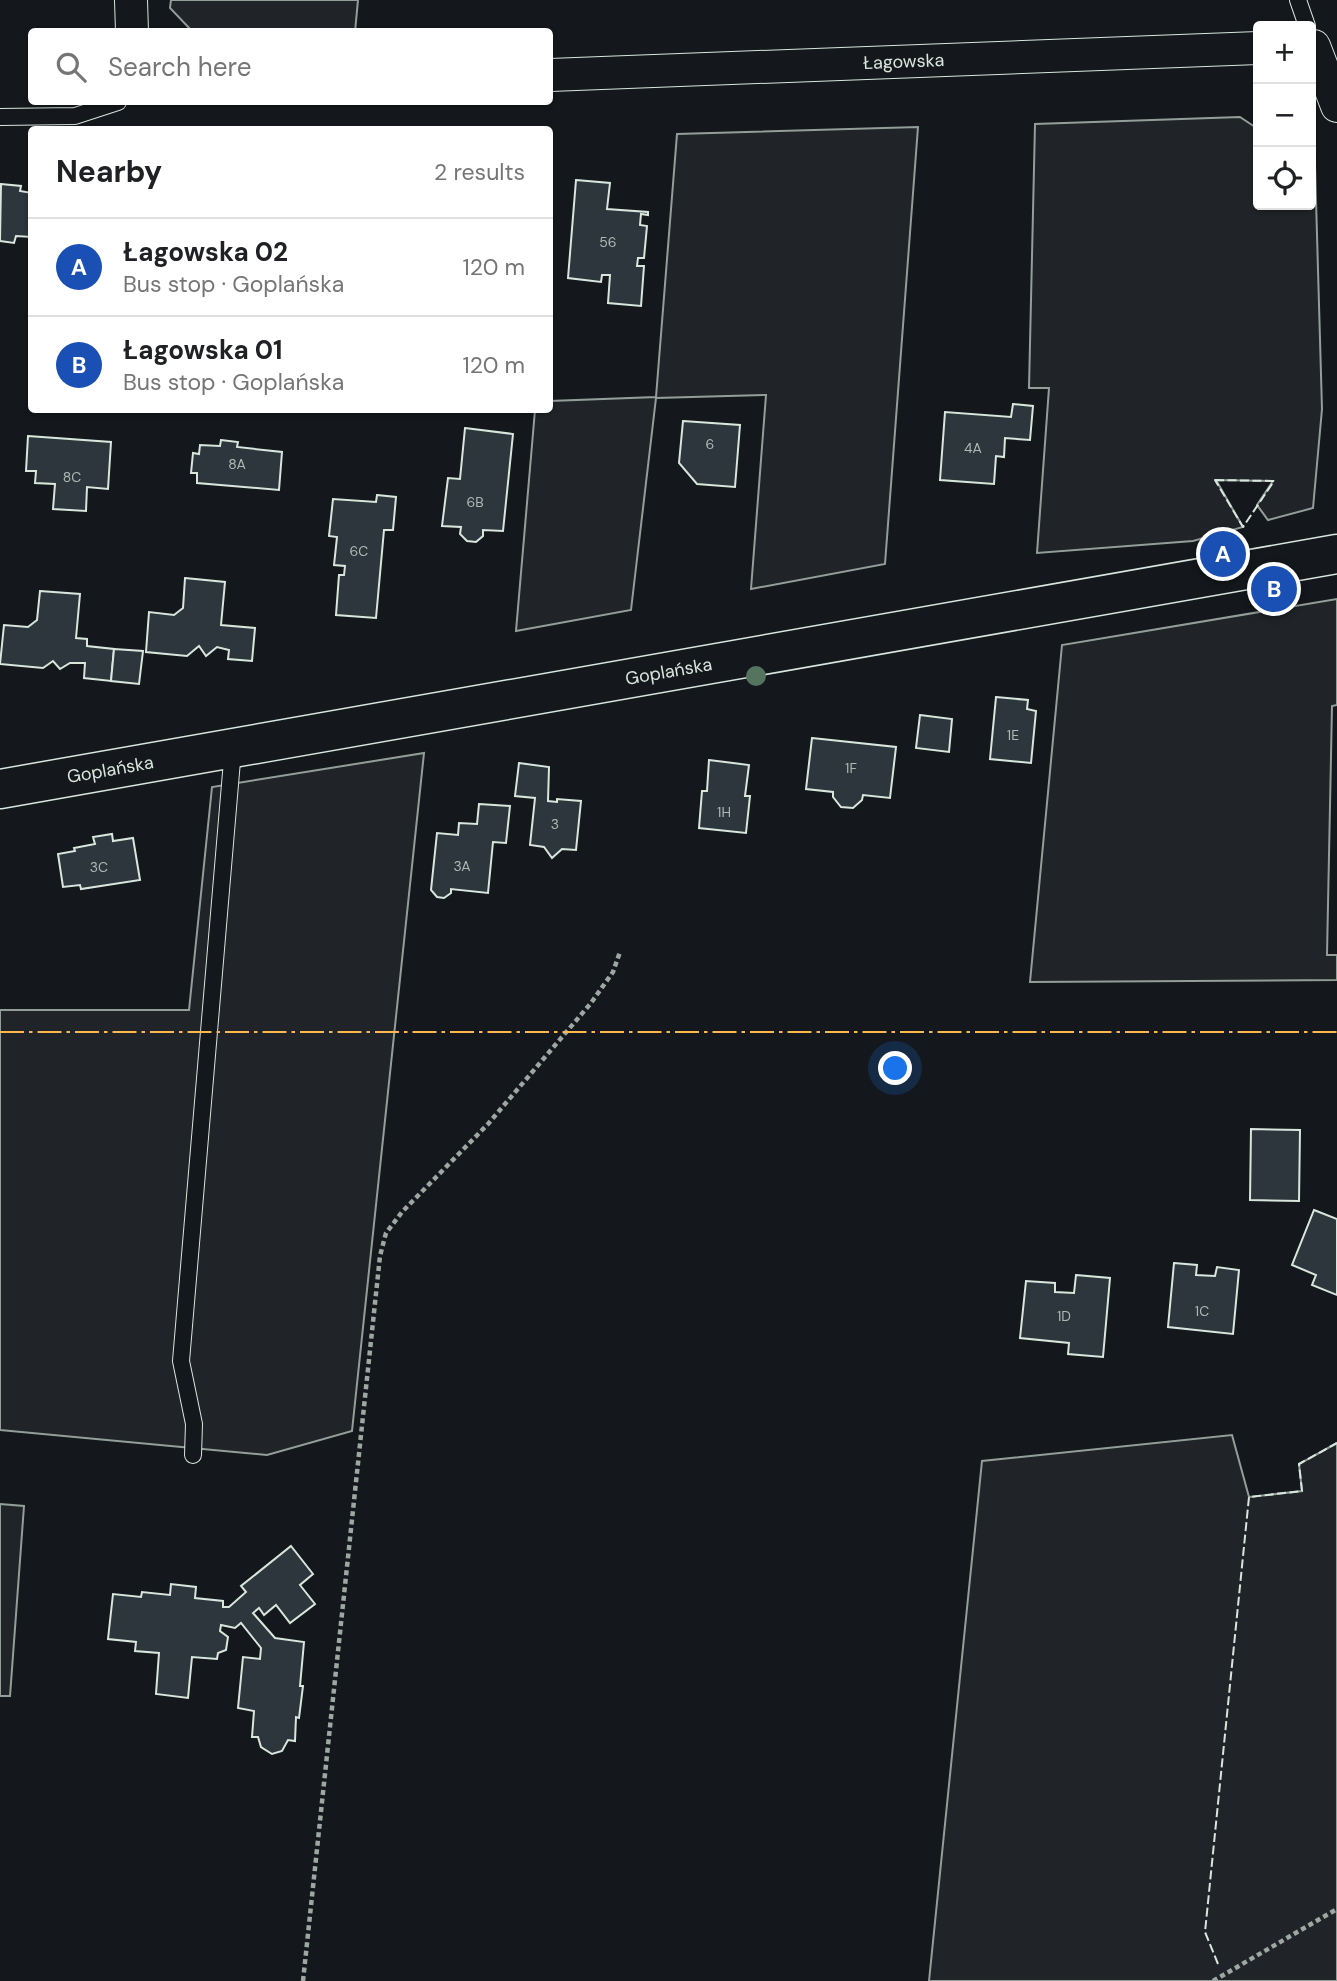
<!DOCTYPE html>
<meta charset="utf-8">
<style>
body{margin:0;font-family:"DM Sans",sans-serif;background:#f6f6f6;color:#202124}
.controls{position:absolute;right:21px;top:21px;display:grid;overflow:hidden;border-radius:7px;box-shadow:0 2px 5px #0004}
.controls button{width:63px;height:63px;display:grid;place-items:center;padding:0;border:0;border-bottom:2px solid #e0e0e0;background:#fff;color:#202124;font:35px sans-serif}
.you{position:absolute;left:896px;top:1069px;width:24px;height:24px;margin:-18px;border:5px solid #fff;border-radius:50%;background:#1a73e8;box-shadow:0 0 0 10px #1a73e833}
.badge{display:grid;place-items:center;width:46px;height:46px;border-radius:50%;background:#0b8043;color:#fff;font-size:23px;font-weight:700}
.pin{position:absolute;translate:-50% -50%;border:4px solid #fff;box-shadow:0 2px 7px #0006}
.list{margin:0;padding:0;list-style:none}
h2{display:flex;justify-content:space-between;align-items:center;height:91px;margin:0;padding:0 28px;font-size:30px}
h2 small{font-size:23px;font-weight:400;color:#757577}
.list li{display:grid;grid-template-columns:46px 1fr auto;gap:21px;align-items:center;box-sizing:border-box;height:98px;padding:0 28px;border-top:2px solid #e0e0e0}
.list b{display:block;font-size:26px;white-space:nowrap}
.list p{margin:0;font-size:23px;white-space:nowrap;color:#757577}
.list em{font-size:23px;font-style:normal;color:#757577}
.icon{flex:none;width:38px;height:38px;fill:none;stroke:currentColor;stroke-width:2;stroke-linecap:round;stroke-linejoin:round}
.map{position:relative;flex:none;width:1337px;height:1981px;overflow:hidden}
.search{position:absolute;background:#fff;box-shadow:0 2px 5px #0004;left:28px;top:28px;width:525px;height:77px;display:flex;align-items:center;gap:18px;box-sizing:border-box;padding:0 24px;border-radius:7px;color:#757577;font-size:26px}
.panel{position:absolute;background:#fff;box-shadow:0 2px 5px #0004;left:28px;top:126px;width:525px;height:287px;border-radius:7px}
.map>svg:first-child{display:block}
</style>
<div class="map">
<svg width="1337" height="1981" viewBox="0 0 1337 1981">
<rect width="100%" height="100%" fill="#14181c"/>
<g fill="#202428" stroke="#939e99" stroke-width="2">
<path d="M171 0H358L355 32 192 31 170 8Z"/>
<path d="M1240 117 1258 129V205H1311V162L1315 165 1322 409 1313 508 1268 520 1257 505 1273 481 1216 480 1243 527 1193 541 1037 553 1049 388H1029L1035 124Z"/>
<path d="M918 127 885 564 751 589 766 395 656 398 631 610 516 631 535 410H550V401L656 397 677 134Z"/>
<path d="M1337 599V705L1332 706 1327 955H1337V980L1030 982 1062 645Z"/>
<path d="M424 753 352 1431 267 1455 0 1430V1010H189L212 787Z"/>
<path d="M1232 1435 1249 1497 1302 1491 1299 1464 1337 1443V1981H929L982 1461Z"/>
<path d="M0 1504 24 1506 10 1696H0Z"/>
</g>
<g fill="#2c363c" stroke="#d8e6dc" stroke-width="2">
<path d="M576 180 610 183 607 209 648 212V215L641 214 640 225 647 226 644 258H638L637 266H644L641 306 608 303 610 275H602L601 282 568 278Z"/>
<path d="M1 184 21 186 20 191 32 193V237L16 236 14 243 0 241Z"/>
<path d="M1013 404 1033 406 1030 440 1005 438 1004 457 996 456 994 484 940 480 945 412 1011 417Z"/>
<path d="M683 421 740 425 735 487 697 484 679 463Z"/>
<path d="M465 428 513 434 503 531 483 530V536L476 542 467 541 460 534 461 527 442 526 448 478 460 479Z"/>
<path d="M28 436 111 442 108 489 87 487 86 511 53 509 55 484 35 483 36 471H26Z"/>
<path d="M221 440 238 442 237 447 282 452 279 490 197 483V473H191L193 453 199 454 200 445 220 446Z"/>
<path d="M377 495 396 497 393 530H384L376 618 336 615 339 575H344L345 566 334 565 337 537 329 536 333 499 376 502Z"/>
<path d="M185 578 225 582 221 625 255 628 252 661 228 659 229 650 217 647 206 656 199 646 187 656 146 652 149 612 174 615 183 608Z"/>
<path d="M40 591 80 594 76 638 87 639V646L114 649 111 681 84 678 85 663H70L60 669 53 661 43 668 0 664 4 625 28 627 37 620Z"/>
<path d="M114 649 143 651 139 684 111 681Z"/>
<path d="M996 697 1028 700 1027 709 1036 711 1031 763 990 759Z"/>
<path d="M920 715 952 719 949 752 916 748Z"/>
<path d="M812 738 896 747 890 798 863 795 862 800 853 808 841 807 833 797V792L806 789Z"/>
<path d="M709 760 749 765 745 796H750L746 833 699 828 702 791H707Z"/>
<path d="M519 763 549 767 548 801 557 802V799L581 801 576 850 562 849 552 858 544 847 530 845 535 798 515 796Z"/>
<path d="M479 804 510 806 506 843 493 842 488 893 451 889V893L444 898 437 897 431 890 437 833 458 835 459 823 477 824Z"/>
<path d="M112 834 113 841 133 838 140 880 81 889 80 885 63 887 58 854 75 851 74 848 95 844 93 837Z"/>
<path d="M1251 1129 1300 1130 1299 1201 1250 1200Z"/>
<path d="M1314 1210 1337 1219V1295L1312 1285 1316 1275 1292 1265Z"/>
<path d="M1174 1263 1197 1265 1196 1275 1215 1276 1217 1267 1239 1270 1233 1334 1168 1327Z"/>
<path d="M1076 1275 1110 1278 1103 1357 1068 1354 1069 1343 1020 1338 1026 1281 1055 1283V1292L1074 1293Z"/>
<path d="M291 1546 313 1574 300 1585 315 1604 290 1623 276 1605 264 1615 259 1608 253 1613 275 1638 304 1642 300 1686H303L299 1718 296 1717 295 1741 288 1740 282 1751 272 1754 261 1747 258 1737H252L254 1711 238 1708 243 1657 260 1659 261 1648 241 1623 235 1628 221 1625 220 1631 228 1637 226 1650 218 1653 217 1659 192 1657 188 1698 156 1694 159 1653 135 1651 136 1642 108 1639 113 1594 141 1597 142 1592 170 1595 171 1584 196 1587 195 1598 223 1601V1607H229L246 1592 241 1586Z"/>
</g>
<g fill="none" stroke-linecap="round" stroke-linejoin="round">
<defs>
<g id="service">
<path d="M1298 0 1307 26"/>
<path d="M0 117 75 116 118 102"/>
<path d="M193 1455 194 1424 181 1361 233 749"/>
</g>
<g id="minor">
<path d="M131 0 132 32"/>
<path d="M1311 46H1314L1337 106"/>
<path id="s1" d="M550 75 1258 48"/>
</g>
<g id="tertiary">
<path id="s2" d="M0 789 1337 554"/>
</g>
</defs>
<use href="#service" stroke="#d8e6dc" stroke-width="18"/>
<use href="#minor" stroke="#d8e6dc" stroke-width="34"/>
<use href="#tertiary" stroke="#d8e6dc" stroke-width="41"/>
<g stroke="#9da8a2" stroke-width="4.5" stroke-dasharray="5 3.5" stroke-linecap="butt">
<path d="M303 1981 380 1256 386 1233 402 1212 488 1124 591 1003 613 972 620 952"/>
<path d="M1213 1981 1337 1909"/>
</g>
<use href="#service" stroke="#14181c" stroke-width="16"/>
<use href="#minor" stroke="#14181c" stroke-width="32"/>
<use href="#tertiary" stroke="#14181c" stroke-width="38"/>
<g stroke="#d8e6dc" stroke-width="2" stroke-dasharray="9 3.5" stroke-linecap="butt">
<path d="M1215 480 1274 481 1243 527Z"/>
<path d="M1218 1964 1205 1932 1249 1497 1302 1491 1299 1464 1337 1443"/>
</g>
<path stroke="#ffb74d" stroke-width="2" stroke-dasharray="24 5 3.5 5" stroke-linecap="butt" d="M0 1032H1337"/>
</g>
<circle fill="#55745f" cx="756" cy="676" r="10"/>
<g text-anchor="middle" stroke-width="5" stroke-linejoin="round" paint-order="stroke">
<g font-size="14" fill="#adbab4">
<text x="608" y="247">56</text>
<text x="710" y="449">6</text>
<text x="973" y="453">4A</text>
<text x="237" y="469">8A</text>
<text x="72" y="482">8C</text>
<text x="475" y="507">6B</text>
<text x="359" y="556">6C</text>
<text x="1013" y="740">1E</text>
<text x="851" y="773">1F</text>
<text x="724" y="817">1H</text>
<text x="555" y="829">3</text>
<text x="462" y="871">3A</text>
<text x="99" y="872">3C</text>
<text x="1202" y="1316">1C</text>
<text x="1064" y="1321">1D</text>
</g>
<g font-size="18" fill="#d8e6dc" stroke="#14181c">
<text dy="6" stroke="none"><textPath href="#s1" startOffset="354">Łagowska</textPath></text>
<text dy="6" stroke="none"><textPath href="#s2" startOffset="679">Goplańska</textPath></text>
<text dy="6" stroke="none"><textPath href="#s2" startOffset="112">Goplańska</textPath></text>
</g>
</g>
</svg>
<div class="controls">
<button>+</button>
<button>−</button>
<button><svg class="icon" aria-label="locate" viewBox="0 0 24 24"><circle cx="12" cy="12" r="6"/><path d="M12 2v4M12 18v4M2 12h4M18 12h4"/></svg></button>
</div>
<div class="you"></div>
<div class="pin badge" style="left:1223px;top:554px;background:#1a4fb4">A</div>
<div class="pin badge" style="left:1274px;top:589px;background:#1a4fb4">B</div>
<div class="search"><svg class="icon" aria-label="search" viewBox="0 0 24 24"><circle cx="10" cy="10" r="6"/><path d="M15 15l6 6"/></svg>Search here</div>
<section class="panel">
<h2>Nearby<small>2 results</small></h2>
<ul class="list">
<li><span class="badge" style="background:#1a4fb4">A</span><div><b>Łagowska 02</b><p>Bus stop · Goplańska</p></div><em>120 m</em></li>
<li><span class="badge" style="background:#1a4fb4">B</span><div><b>Łagowska 01</b><p>Bus stop · Goplańska</p></div><em>120 m</em></li>
</ul>
</section>
</div>
